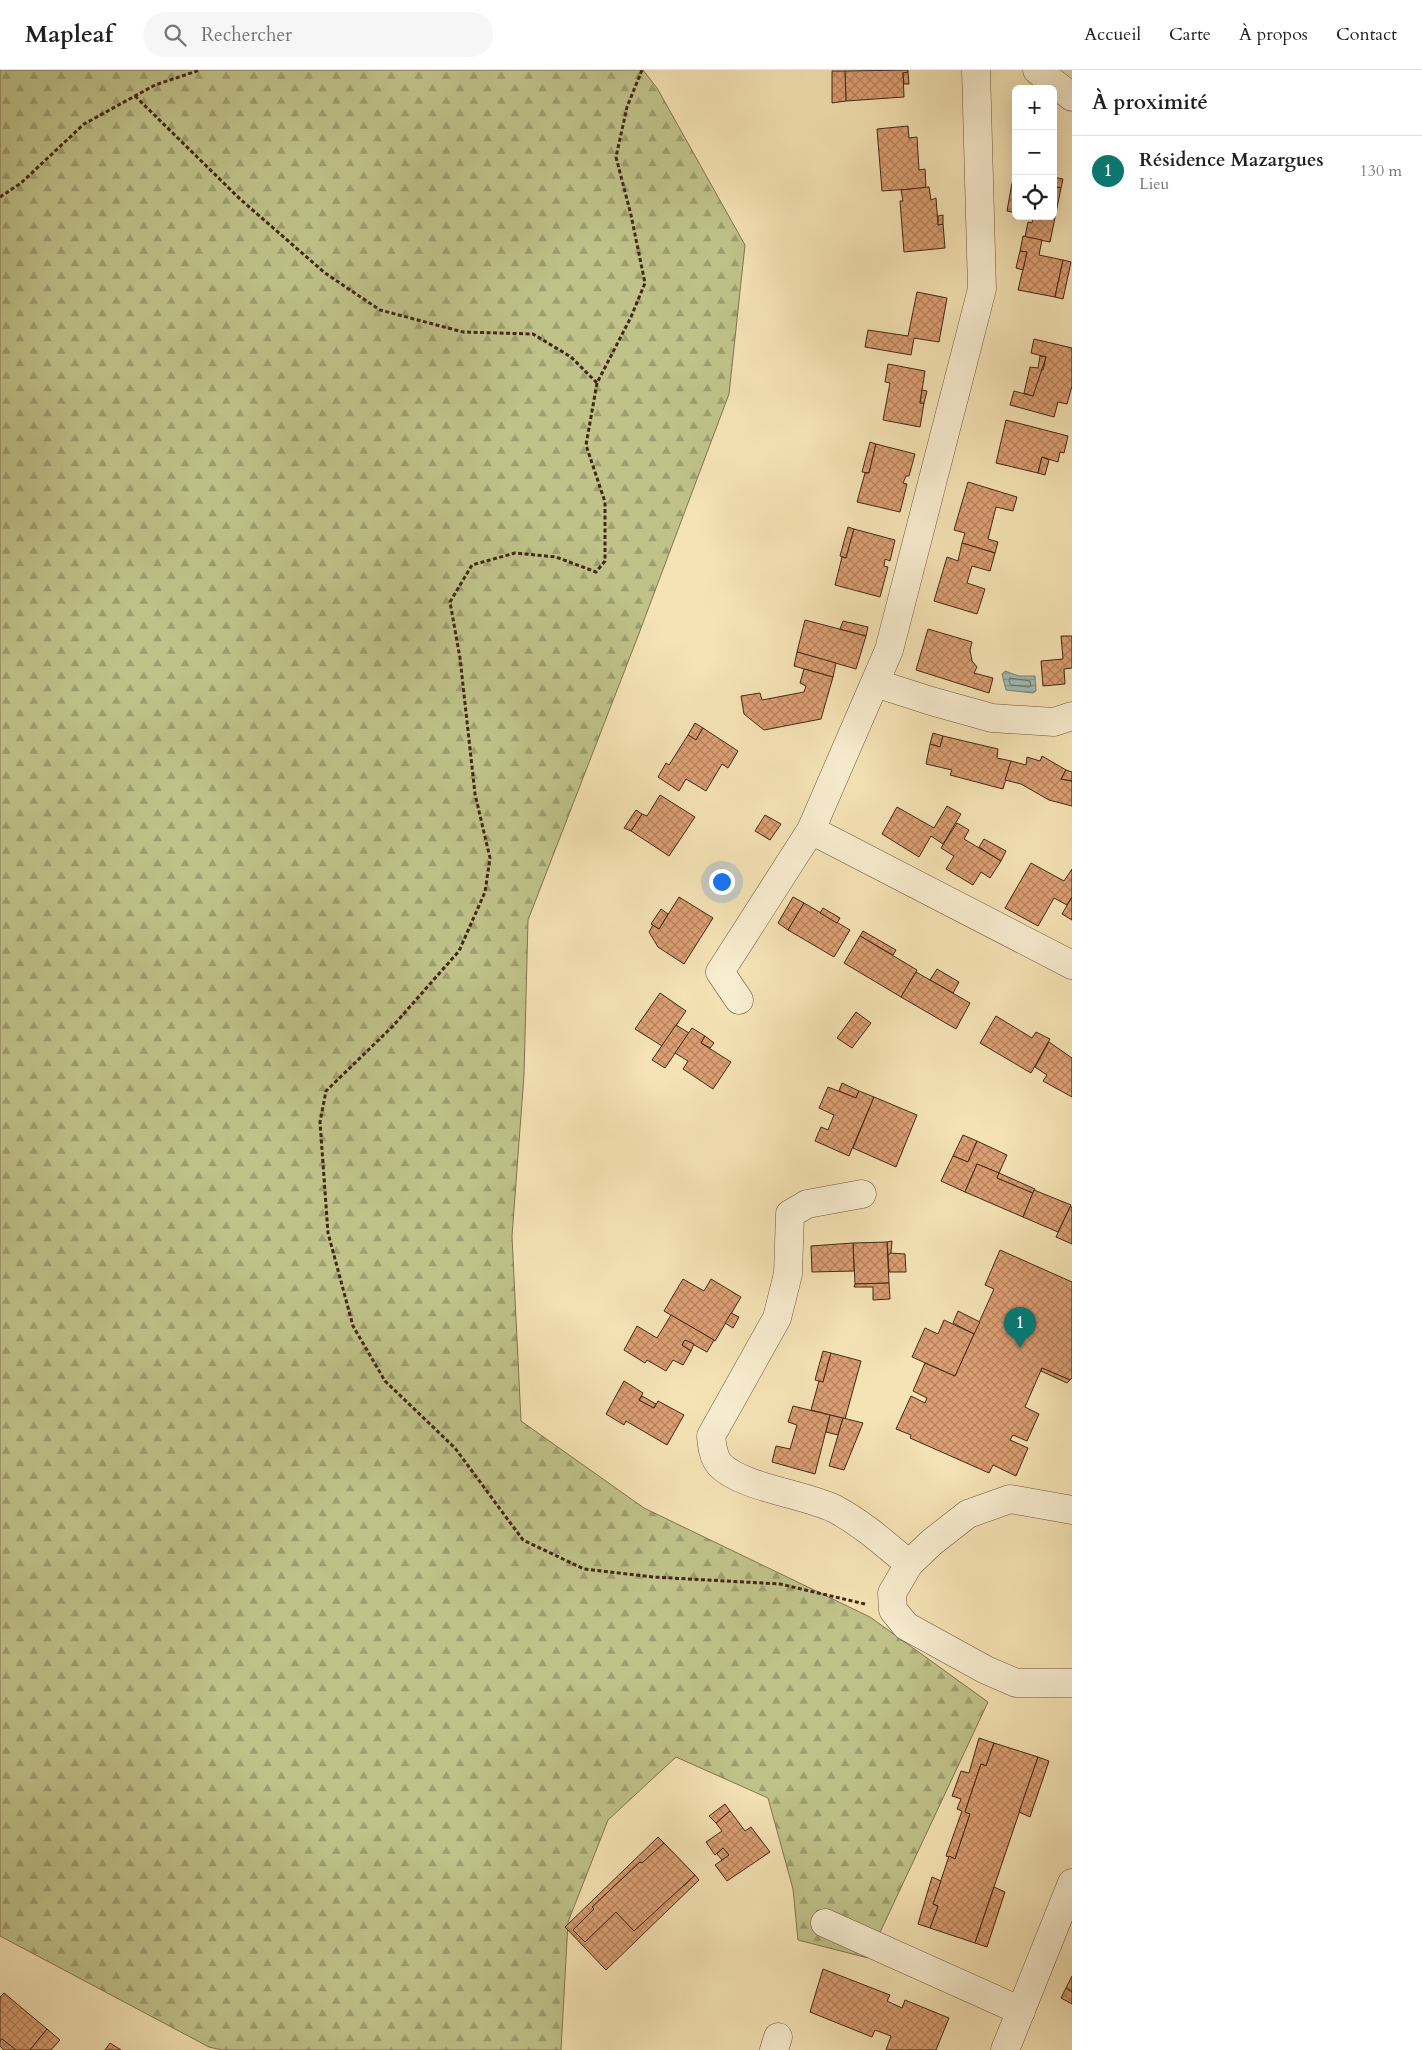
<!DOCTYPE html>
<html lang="fr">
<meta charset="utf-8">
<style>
body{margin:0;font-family:Cardo,serif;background:#f6f6f6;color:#202124}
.controls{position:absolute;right:15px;top:15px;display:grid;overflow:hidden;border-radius:8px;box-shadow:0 5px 20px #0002}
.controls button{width:45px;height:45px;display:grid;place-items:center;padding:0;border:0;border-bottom:1px solid #e0e0e0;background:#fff;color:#202124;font:25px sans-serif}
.you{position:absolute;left:721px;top:811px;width:18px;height:18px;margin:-12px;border:4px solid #fff;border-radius:50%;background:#1a73e8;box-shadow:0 0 0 8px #1a73e833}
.badge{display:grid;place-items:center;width:32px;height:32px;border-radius:50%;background:#0f766e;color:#fff;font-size:16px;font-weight:700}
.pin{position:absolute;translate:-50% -41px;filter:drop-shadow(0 1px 2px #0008)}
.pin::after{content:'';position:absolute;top:26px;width:18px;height:15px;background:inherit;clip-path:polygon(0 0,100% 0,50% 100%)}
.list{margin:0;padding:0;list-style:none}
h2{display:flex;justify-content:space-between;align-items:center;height:65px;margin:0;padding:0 20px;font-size:21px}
h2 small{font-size:16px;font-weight:400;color:#757577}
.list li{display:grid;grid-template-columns:32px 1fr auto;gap:15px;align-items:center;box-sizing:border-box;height:70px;padding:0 20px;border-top:1px solid #e0e0e0}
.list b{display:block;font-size:19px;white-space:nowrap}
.list p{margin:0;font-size:16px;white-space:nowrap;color:#757577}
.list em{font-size:16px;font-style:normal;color:#757577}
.icon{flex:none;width:28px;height:28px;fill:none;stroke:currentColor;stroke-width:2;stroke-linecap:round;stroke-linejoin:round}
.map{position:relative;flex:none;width:1072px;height:1980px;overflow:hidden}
header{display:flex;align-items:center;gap:30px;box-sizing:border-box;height:70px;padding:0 25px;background:#fff;border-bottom:1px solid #e0e0e0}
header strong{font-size:24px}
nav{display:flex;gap:28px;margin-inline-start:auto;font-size:18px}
.search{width:350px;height:45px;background:#f6f6f6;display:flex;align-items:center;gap:12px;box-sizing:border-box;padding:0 18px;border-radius:28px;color:#757577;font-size:19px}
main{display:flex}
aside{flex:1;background:#fff}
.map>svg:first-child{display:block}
</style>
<header>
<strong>Mapleaf</strong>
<div class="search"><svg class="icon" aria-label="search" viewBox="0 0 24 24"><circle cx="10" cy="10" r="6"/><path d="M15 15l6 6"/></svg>Rechercher</div>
<nav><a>Accueil</a><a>Carte</a><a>À propos</a><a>Contact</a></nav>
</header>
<main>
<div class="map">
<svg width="1072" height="1980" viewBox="0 0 1072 1980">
<defs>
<pattern id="forest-firs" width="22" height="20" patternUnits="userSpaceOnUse" patternTransform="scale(1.25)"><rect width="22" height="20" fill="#c0c28a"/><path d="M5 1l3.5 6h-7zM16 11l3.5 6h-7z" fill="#9e9e70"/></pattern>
<pattern id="water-rules" width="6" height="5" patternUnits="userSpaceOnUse" patternTransform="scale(1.25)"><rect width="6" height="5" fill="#a0bcb8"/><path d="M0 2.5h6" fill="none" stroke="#849994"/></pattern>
<pattern id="building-cross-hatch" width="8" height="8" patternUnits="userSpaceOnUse" patternTransform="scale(1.25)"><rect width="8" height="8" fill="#dc9f74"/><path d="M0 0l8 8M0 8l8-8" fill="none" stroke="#b4825e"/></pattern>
</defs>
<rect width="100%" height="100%" fill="#f5e3b5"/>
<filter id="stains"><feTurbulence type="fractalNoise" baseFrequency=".004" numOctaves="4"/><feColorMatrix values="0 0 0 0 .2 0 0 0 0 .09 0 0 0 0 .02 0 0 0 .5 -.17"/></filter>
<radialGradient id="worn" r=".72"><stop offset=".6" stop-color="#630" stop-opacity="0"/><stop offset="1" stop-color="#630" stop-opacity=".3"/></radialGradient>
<path fill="url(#forest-firs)" stroke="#827550" d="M0 0H643L657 18 745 175 729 324 638 566 528 850 524 1005 512 1166 521 1351 644 1438 870 1547 988 1632 868 1888 798 1870 793 1819 768 1728 676 1687 608 1750 568 1852 561 1980H222L209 1977 0 1866Z"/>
<path fill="url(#water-rules)" stroke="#7b8177" d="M1005 601 1019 606H1035L1036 621 1033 623 1006 620 1002 604Z"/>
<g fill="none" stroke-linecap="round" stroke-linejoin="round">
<path stroke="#727266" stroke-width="1" d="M1010 608 1030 611 1031 616 1029 617 1011 615 1009 611Z"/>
</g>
<g fill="url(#building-cross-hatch)" stroke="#432815">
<path d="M908 0V2L903 3 904 27 846 31 845 1Z"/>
<path d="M832 1H845L846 31 832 33Z"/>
<path d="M908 2 909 14H904L903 3Z"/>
<path d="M908 56 909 68 917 67 919 100 925 99 926 118 882 121 877 59Z"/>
<path d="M1053 107 1063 109 1061 118 1053 116Z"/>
<path d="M1012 113 1016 114V143L1007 141Z"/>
<path d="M1053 116 1061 118 1050 172 1025 167 1028 152 1032 153 1033 146H1053Z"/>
<path d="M929 117 931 130 936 128 938 155 943 154 945 178 904 182 900 131H903L901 120Z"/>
<path d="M943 145V154L938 155V146Z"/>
<path d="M1023 166 1042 170 1039 185 1063 190 1055 227 1018 220 1027 182 1020 181Z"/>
<path d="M1020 181 1027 182 1023 200 1016 198Z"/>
<path d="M1063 190 1071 192 1063 229 1055 227Z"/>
<path d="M917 222 947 228 939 272 914 268 911 285 865 277 868 260 908 266Z"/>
<path d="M1034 269 1072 278V316L1067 334 1058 332 1054 347 1010 335 1014 321 1033 326 1040 300H1043L1046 287 1031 283Z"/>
<path d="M1040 286 1046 287 1033 326 1024 323 1030 297 1038 298Z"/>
<path d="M888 294 925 301 920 333H924L920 357 883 350 890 313 885 312Z"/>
<path d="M922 320 927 321 924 333H920Z"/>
<path d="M1006 350 1068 366 1064 383 1060 382 1058 392 1042 387 1038 403 996 393Z"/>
<path d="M870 372 876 374 869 403 862 402Z"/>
<path d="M876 374 915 384 909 406H906L903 413 907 414 900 442 857 432 865 403H869Z"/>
<path d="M1042 387 1049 390 1045 405 1038 403Z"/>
<path d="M968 412 1017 427 1013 441 996 437 988 469 998 472 995 483 962 473 965 463 954 460Z"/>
<path d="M848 457 854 459 846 488 840 486Z"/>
<path d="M854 459 895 470 890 491 885 489 884 496 888 497 880 527 835 515 842 487 846 488Z"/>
<path d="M962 473 995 483 990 501 972 496 967 513 985 519 977 544 934 531 947 487 958 491Z"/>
<path d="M805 550 866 566 856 599 797 582Z"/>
<path d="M843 551 868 557 866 566 840 559Z"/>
<path d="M928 559 972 572 970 580 972 591 977 597 974 603 993 608 989 623 916 600Z"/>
<path d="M1061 566H1072V598L1064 599 1065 614 1043 616 1041 591 1063 589Z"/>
<path d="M797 582 836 593 833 607 794 596Z"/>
<path d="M804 599 833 607 821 649 764 660 744 644 741 626 760 623 762 630 804 622 806 616 800 613Z"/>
<path d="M695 653 703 658 696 670 688 665Z"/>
<path d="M703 658 738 681 728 698 722 694 706 721 686 709 679 721 658 707 666 693 669 695 688 665 696 670Z"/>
<path d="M933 663 943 666 940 677 930 674Z"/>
<path d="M943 666 998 679 997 688 1011 691 1003 719 950 705 952 700 926 694 930 674 940 677Z"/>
<path d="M1042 686 1066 700 1061 709 1072 711V736L1049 730 1021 714 1005 710 1011 691 1026 695 1027 687 1040 691Z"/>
<path d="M1066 700 1072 702V711L1061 709Z"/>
<path d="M660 725 695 747 669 786 631 761 642 744 647 746Z"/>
<path d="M947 736 961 744 943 774 931 766 919 787 882 764 897 737 934 758Z"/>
<path d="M636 740 642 744 631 761 624 758Z"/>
<path d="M765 745 781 754 770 770 755 761Z"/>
<path d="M957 753 969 760 964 769 1001 791 990 808 981 802 973 815 946 799 954 786 941 778Z"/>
<path d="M984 769 1006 781 1001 791 979 777Z"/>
<path d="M1031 793 1064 811 1072 799V827L1067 835 1054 828 1038 856 1005 838Z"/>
<path d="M679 827 713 848 684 894 658 877 649 862 653 855 659 859Z"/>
<path d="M793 827 804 833 788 860 778 853Z"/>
<path d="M1072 827V850L1062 844Z"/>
<path d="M804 833 850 860 834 887 788 860Z"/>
<path d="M823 838 840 848 837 853 820 843Z"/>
<path d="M661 839 668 844 659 859 651 854Z"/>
<path d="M863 861 896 880 893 885 860 866Z"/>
<path d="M860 866 917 900 901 927 844 893Z"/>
<path d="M937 899 959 912 953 923 930 910Z"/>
<path d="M916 902 970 933 956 959 901 927Z"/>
<path d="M660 923 686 941 662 976 635 959Z"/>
<path d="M856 942 871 953 852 978 837 968Z"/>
<path d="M996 946 1032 968 1036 962 1050 969 1031 1003 980 973Z"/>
<path d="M676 955 689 963 665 998 652 990Z"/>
<path d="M692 958 705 966 701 973 731 992 713 1019 683 999 688 991 675 983Z"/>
<path d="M705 966 714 973 710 978 701 973Z"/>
<path d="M1049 972 1072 988V1027L1043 1011 1047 1005 1035 997Z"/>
<path d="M842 1013 859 1021 856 1028 839 1021Z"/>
<path d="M828 1017 856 1028 859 1021 874 1027 849 1086 815 1071 821 1057 828 1060 834 1045 819 1038Z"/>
<path d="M874 1027 917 1045 896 1097 853 1078Z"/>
<path d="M963 1065 977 1071 968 1092 953 1086Z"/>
<path d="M977 1071 1007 1085 999 1103 977 1094 965 1122 941 1111 953 1086 968 1092Z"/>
<path d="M977 1094 999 1103 997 1108 1033 1123 1023 1147 965 1122Z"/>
<path d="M999 1103 1035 1119 1033 1123 997 1108Z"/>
<path d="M1034 1120 1071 1135 1058 1162 1023 1147Z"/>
<path d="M1070 1137H1072V1174L1056 1167Z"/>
<path d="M892 1171 891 1183 888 1185 887 1172Z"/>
<path d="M887 1172 889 1213 855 1214 853 1173Z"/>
<path d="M853 1173 854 1201 812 1202 811 1176Z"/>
<path d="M1000 1180 1072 1212V1308L1070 1310 1042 1298 1025 1337 1039 1344 1027 1371 1013 1365 1010 1370 1028 1378 1016 1406 993 1395 989 1403 910 1368 911 1365 896 1359 911 1326 925 1333 927 1328 913 1321 925 1293 955 1306 994 1219 985 1215Z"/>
<path d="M891 1183 905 1184 906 1202H889L888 1185Z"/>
<path d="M683 1209 704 1221 711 1209 741 1227 715 1271 664 1241Z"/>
<path d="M889 1213 890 1229 873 1230V1217H854L855 1214Z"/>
<path d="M958 1241 980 1252 974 1264 953 1253Z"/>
<path d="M731 1243 739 1247 733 1258 725 1253Z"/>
<path d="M671 1245 714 1270 707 1282 685 1270 682 1275 691 1281 683 1295 673 1290 666 1301 647 1290 645 1293 624 1280 637 1256 657 1268Z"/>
<path d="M944 1250 974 1264 955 1306 912 1287 925 1258 938 1264Z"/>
<path d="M685 1270 694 1274 691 1281 682 1275Z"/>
<path d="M823 1281 831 1283 823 1312 815 1310Z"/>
<path d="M831 1283 861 1291 845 1349 811 1340 819 1311 823 1312Z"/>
<path d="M1042 1298 1070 1310 1067 1313 1041 1301Z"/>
<path d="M624 1311 643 1323 639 1330 654 1338 658 1331 684 1345 667 1375 626 1351 624 1355 606 1344Z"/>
<path d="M642 1326 656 1334 654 1338 639 1330Z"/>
<path d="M793 1336 830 1345 815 1404 772 1392 776 1376 790 1379 797 1355 788 1352Z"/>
<path d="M830 1345 843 1348 838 1365 826 1362Z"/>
<path d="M843 1348 863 1353 844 1400 829 1396Z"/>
<path d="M979 1668 994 1673 986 1696 981 1694 965 1742 970 1744 955 1789 946 1786 962 1741 957 1739 961 1729 952 1726 961 1701 969 1703Z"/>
<path d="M994 1673 1038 1687 975 1873 930 1858 938 1836 933 1834 949 1786 955 1789 970 1744 965 1742 981 1694 986 1696Z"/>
<path d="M1038 1687 1049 1691 1030 1747 1019 1742Z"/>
<path d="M725 1734 730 1741 716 1753 709 1746Z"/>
<path d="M730 1741 745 1761 751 1757 770 1782 727 1811 715 1795 729 1785 723 1778 715 1785 706 1772 722 1761 716 1753Z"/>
<path d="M658 1767 664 1773 642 1793 640 1792 592 1837 594 1839 573 1860 585 1872 616 1842 634 1861 683 1814 684 1816 695 1805 699 1810 606 1900 565 1857Z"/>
<path d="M664 1773 695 1805 634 1861 616 1842 585 1872 573 1860 594 1839 592 1837 640 1792 642 1793Z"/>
<path d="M723 1778 729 1785 722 1790 717 1784Z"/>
<path d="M932 1807 941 1811 933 1834 938 1836 930 1858 918 1854Z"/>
<path d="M994 1817 1005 1822 987 1877 975 1873Z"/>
<path d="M823 1899 890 1925 887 1931 902 1938 905 1930 949 1948 936 1980H886L891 1966 875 1960 872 1967 810 1942Z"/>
<path d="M1072 1906V1922L1066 1918Z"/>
<path d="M1066 1918 1072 1922V1934L1061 1928Z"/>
<path d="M4 1923 47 1959 30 1980H16L2 1969 0 1971V1927Z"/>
<path d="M47 1959 60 1970 51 1980H30Z"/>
<path d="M2 1969 16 1980H4L0 1976V1971Z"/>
<path d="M110 1973 121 1980H105Z"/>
</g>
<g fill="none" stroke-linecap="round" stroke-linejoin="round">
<defs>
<g id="minor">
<path d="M1037 0 1072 27"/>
<path d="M875 613 931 631 992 648 1054 652 1072 646"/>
<path d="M811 760 1072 895"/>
<path d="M739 930 720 902 811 760 889 580 982 219 976 0"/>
<path d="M862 1124 807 1134 790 1144 788 1204 777 1248 711 1366C712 1376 713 1387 720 1395 743 1418 805 1424 835 1439 863 1454 885 1474 909 1494"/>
<path d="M1072 1440 1010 1429 968 1444 932 1472 909 1494 892 1523 893 1540 906 1556 986 1600 1016 1613H1072"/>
<path d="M825 1853 1021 1941"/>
<path d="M774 1980 778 1967"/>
<path d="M1005 1980 1072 1813"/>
</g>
</defs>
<use href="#minor" stroke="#70573d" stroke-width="29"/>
<g stroke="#432815" stroke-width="3" stroke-dasharray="4 2.5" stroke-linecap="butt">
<path d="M642 0 627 37 616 87 631 145 645 213 631 247 597 313 586 375 605 432V491L596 502 556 487 515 483 472 495 450 532 460 588 475 724 490 788 485 822 459 881 392 957 326 1021 320 1052 328 1163 353 1256 385 1311 455 1378 523 1470 584 1499 653 1507 780 1514 865 1534"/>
<path d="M135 26 240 129 325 203 380 240 463 262 533 264 571 287 597 313"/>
<path d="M0 127 21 113 84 54 155 15 200 0"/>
</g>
<use href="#minor" stroke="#f8edcf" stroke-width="28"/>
</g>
<rect width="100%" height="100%" filter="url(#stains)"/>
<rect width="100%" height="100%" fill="url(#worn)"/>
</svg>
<div class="controls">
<button>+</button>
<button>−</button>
<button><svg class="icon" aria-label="locate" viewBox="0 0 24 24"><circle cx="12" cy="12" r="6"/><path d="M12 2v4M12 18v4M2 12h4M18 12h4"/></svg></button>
</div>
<div class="you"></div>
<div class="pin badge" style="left:1020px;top:1278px">1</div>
</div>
<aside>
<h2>À proximité<small></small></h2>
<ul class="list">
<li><span class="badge">1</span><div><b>Résidence Mazargues</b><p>Lieu</p></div><em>130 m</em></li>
</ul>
</aside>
</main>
